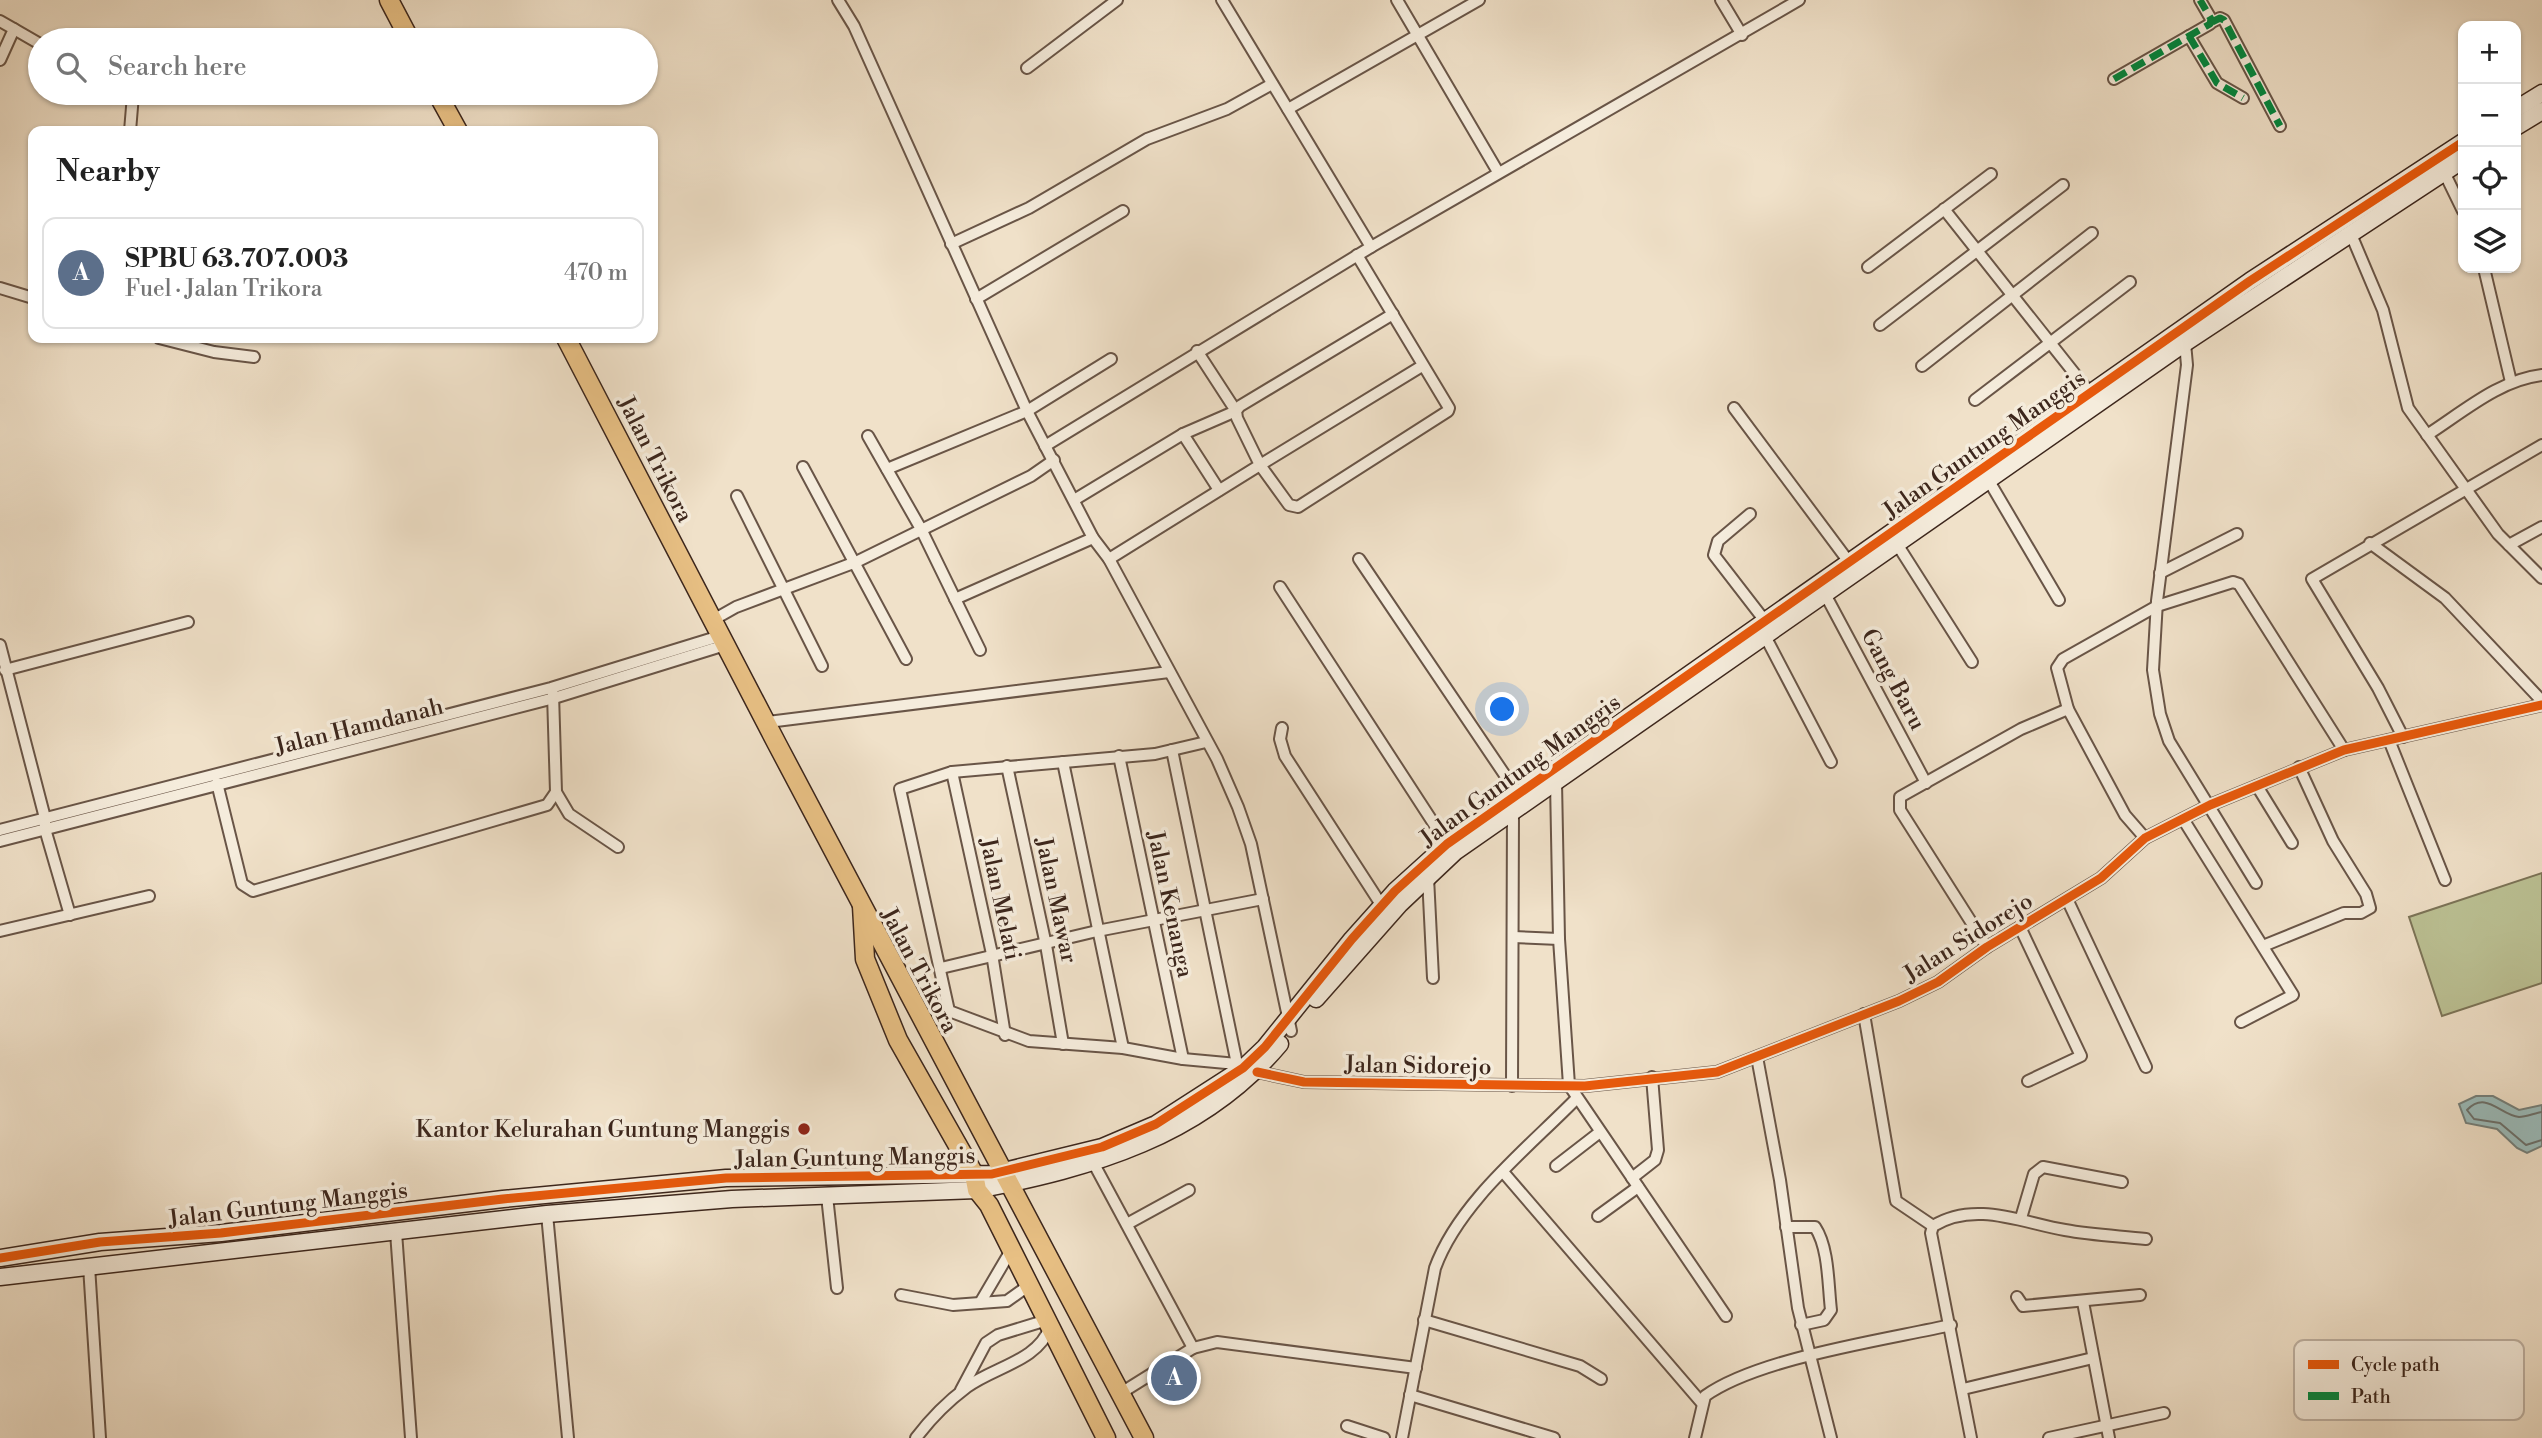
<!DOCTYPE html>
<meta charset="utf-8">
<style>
body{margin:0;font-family:"Libre Bodoni",serif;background:#f2f2f2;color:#222}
.controls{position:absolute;right:21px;top:21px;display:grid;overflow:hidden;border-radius:14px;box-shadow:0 2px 5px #0004}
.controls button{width:63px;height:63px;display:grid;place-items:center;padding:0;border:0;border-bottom:2px solid #e0e0e0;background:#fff;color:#222;font:35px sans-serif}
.you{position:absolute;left:1503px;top:710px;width:24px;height:24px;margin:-18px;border:5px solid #fff;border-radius:50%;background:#1a73e8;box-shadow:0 0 0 10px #1a73e833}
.badge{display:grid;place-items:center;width:46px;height:46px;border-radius:50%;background:#0b8043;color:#fff;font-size:23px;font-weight:700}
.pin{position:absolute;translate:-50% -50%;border:4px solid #fff;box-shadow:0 2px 7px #0006}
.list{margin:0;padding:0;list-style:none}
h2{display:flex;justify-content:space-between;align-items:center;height:91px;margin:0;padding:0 28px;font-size:30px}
h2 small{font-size:23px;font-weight:400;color:#767676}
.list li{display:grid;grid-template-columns:46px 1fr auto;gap:21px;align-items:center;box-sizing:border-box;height:112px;margin:0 14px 14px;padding:0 14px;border:2px solid #e0e0e0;border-radius:14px}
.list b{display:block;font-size:26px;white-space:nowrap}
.list p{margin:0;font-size:23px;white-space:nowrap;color:#767676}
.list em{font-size:23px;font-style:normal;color:#767676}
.icon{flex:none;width:38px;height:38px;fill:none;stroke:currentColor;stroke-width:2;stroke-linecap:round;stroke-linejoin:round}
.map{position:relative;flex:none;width:2542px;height:1438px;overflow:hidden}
.search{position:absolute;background:#fff;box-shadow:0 2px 5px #0004;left:28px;top:28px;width:630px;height:77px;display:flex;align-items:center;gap:18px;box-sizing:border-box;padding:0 24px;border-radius:38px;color:#767676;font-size:26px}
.panel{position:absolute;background:#fff;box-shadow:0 2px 5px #0004;left:28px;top:126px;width:630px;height:217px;border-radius:14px}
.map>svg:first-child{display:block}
</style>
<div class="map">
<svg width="2542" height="1438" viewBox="0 0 2542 1438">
<rect width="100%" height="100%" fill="#f0e1c9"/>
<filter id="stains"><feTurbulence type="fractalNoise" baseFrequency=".00286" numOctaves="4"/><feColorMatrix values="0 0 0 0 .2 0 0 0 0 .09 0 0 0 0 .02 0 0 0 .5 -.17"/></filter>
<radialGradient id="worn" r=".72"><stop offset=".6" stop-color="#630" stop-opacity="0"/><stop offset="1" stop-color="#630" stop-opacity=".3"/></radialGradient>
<path fill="#bcc295" stroke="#7c7458" stroke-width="2" d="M2542 873V983L2442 1016 2409 917Z"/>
<path fill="#9bbcbb" stroke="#75807b" stroke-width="2" d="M2476 1096H2493L2519 1110 2542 1105V1146L2527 1153 2517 1148 2497 1129 2466 1123 2459 1104Z"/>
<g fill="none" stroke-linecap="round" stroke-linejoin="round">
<path stroke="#6c716c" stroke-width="2" d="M2542 1112C2535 1113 2526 1117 2519 1117 2500 1115 2486 1090 2467 1110L2474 1119 2500 1123 2526 1145 2542 1140"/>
<defs>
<g id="street">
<path d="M838 0 854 26 1027 411 1093 538 1109 559 1217 759 1238 807 1251 844 1291 1031"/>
<path d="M1397 0 1498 172"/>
<path d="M1721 0 1742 35"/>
<path d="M0 21 14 29 0 60"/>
<path d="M2212 22 2220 18 2224 20 2280 126"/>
<path d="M14 29 40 44"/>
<path d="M2189 36 2217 83 2243 98"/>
<path d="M1027 68 1117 0"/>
<path d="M2114 79 2210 24 2211 19 2200 0"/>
<path d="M129 93 133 95 130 131"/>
<path d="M1288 109 1479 0"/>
<path d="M2444 172 2463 211"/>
<path d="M1944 209 2090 393"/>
<path d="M2350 232 2383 310 2408 408 2498 534 2542 578"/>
<path d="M951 244 1029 208 1147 139 1227 109 1272 84"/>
<path d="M1371 247 1799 0"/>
<path d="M1357 255 1449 408 1448 411 1298 507 1289 505 1260 465 1422 366"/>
<path d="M1868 267 1991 174"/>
<path d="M2484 268 2511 382"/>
<path d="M0 288 33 298"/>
<path d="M976 299 1123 211"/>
<path d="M1880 325 2063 185"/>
<path d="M159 338 214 352 254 357"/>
<path d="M2185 343 2187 365 2157 601 2153 670 2160 714 2169 741 2256 883"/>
<path d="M1922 366 2092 233"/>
<path d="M1975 400 2130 282"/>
<path d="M1734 408 1849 562"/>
<path d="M1183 434 1219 490"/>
<path d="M2427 435C2463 412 2499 380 2542 375"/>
<path d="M868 436 921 529 980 650"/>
<path d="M1045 446 1371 247 1222 0"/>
<path d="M803 467 906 659"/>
<path d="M887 469 1027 411 1111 359"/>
<path d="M1989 481 2059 600"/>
<path d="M737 496 822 666"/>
<path d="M1074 500 1183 434 1236 411 1197 351"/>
<path d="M1750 514 1718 541 1714 555 1765 621"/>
<path d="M2370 543 2445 598 2542 701"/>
<path d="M1897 544 1972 662"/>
<path d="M2509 545 2542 527"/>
<path d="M1109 559 1260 465 1237 418 1236 411 1240 406 1393 314"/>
<path d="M1359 559 1517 793"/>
<path d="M2160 573 2237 534"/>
<path d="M1280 587 1447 844"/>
<path d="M1825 594 1926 783"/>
<path d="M955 599 1093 538"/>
<path d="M713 620 736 607 856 562 1031 476 1054 460"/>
<path d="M1765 636 1831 762"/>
<path d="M0 645 45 818V829L70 915"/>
<path d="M5 670 188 622"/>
<path d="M553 694 556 792 569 814 618 847"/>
<path d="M2068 709 2057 668 2063 659 2157 606 2233 582 2239 584 2344 750"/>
<path d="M768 722 1169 672"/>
<path d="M1282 728 1280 739 1285 756 1382 906"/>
<path d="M2403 737 2378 688 2312 579 2542 445"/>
<path d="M2389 740 2445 880"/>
<path d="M1206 742 1155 754 952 772 900 789 949 1011 1029 1041 1123 1048 1183 1059 1237 1064"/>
<path d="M1172 750 1237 1064 1241 1066"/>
<path d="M1119 756 1183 1059"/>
<path d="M1063 762 1123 1048"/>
<path d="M1007 766 1046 945 1063 1044"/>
<path d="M952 772 992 954 1005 1035"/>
<path d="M1556 782 1559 939 1569 1085 1726 1316"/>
<path d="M217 783 242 884 253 891 547 805 556 792"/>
<path d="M2257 786 2292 843"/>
<path d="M2183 819 2293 995 2241 1022"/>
<path d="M0 830 551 688 720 636"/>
<path d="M0 841 554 698 725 645"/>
<path d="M1428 877 1433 978"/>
<path d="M2067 899 2146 1067"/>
<path d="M2020 927 2081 1056 2028 1081"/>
<path d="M0 931 149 896"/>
<path d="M1513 937 1559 939"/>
<path d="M2263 946 2344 913H2361L2370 908 2366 894 2333 841 2299 767"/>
<path d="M1987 947 1900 810V797L2021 729 2068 709 2125 815 2145 838"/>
<path d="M941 968 1097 931 1263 899"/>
<path d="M1864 1014 1896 1201 1933 1226"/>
<path d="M1757 1057 1780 1180 1798 1308 1831 1438"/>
<path d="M1257 1072 1304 1082 1585 1086 1717 1072 1899 1001 1938 982 1987 947 2101 878 2145 838 2210 805 2344 750 2542 705"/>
<path d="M1512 1086 1513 812"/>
<path d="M1094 1164 1193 1348"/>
<path d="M1556 1166 1600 1132"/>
<path d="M1504 1173 1701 1402"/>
<path d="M1632 1178 1655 1160 1658 1150 1652 1077"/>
<path d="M827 1196 837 1288"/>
<path d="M547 1214 568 1438"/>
<path d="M1598 1216 1638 1187"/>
<path d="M2021 1218 2034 1174 2043 1167 2122 1182"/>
<path d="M1127 1224 1189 1190"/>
<path d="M1786 1227H1815C1829 1248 1828 1285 1831 1310L1824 1320 1801 1325"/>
<path d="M396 1232 411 1438"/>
<path d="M89 1266 100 1438"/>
<path d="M901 1295 953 1305 1007 1301 1028 1286"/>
<path d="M2017 1297 2023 1306 2140 1295"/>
<path d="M2083 1302 2109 1438"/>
<path d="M980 1303 1010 1252"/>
<path d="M1424 1320 1580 1366 1601 1379"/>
<path d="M1963 1389 2093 1358"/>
<path d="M961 1390 986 1343 998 1335 1047 1320"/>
<path d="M1121 1393 1193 1348 1217 1342 1416 1368"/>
<path d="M1410 1395 1554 1438"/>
<path d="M1347 1426 1384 1438"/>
<path d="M916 1438C931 1418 947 1402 967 1387 994 1367 1038 1361 1050 1327"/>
<path d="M1402 1438 1435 1268C1459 1202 1528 1148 1577 1098"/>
<path d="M1695 1438 1705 1396C1758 1358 1884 1340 1951 1325"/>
<path d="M1971 1438 1931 1233 1933 1226C1975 1200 2023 1223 2065 1230 2092 1235 2119 1236 2146 1239"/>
<path d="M2049 1438 2164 1413"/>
</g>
<g id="secondary">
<path d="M2516 109 2542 93"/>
<path d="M2516 127 2542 111"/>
<path d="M1316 999 1400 904 1455 852 2185 343 2463 160"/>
<path d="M0 1258 100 1242 221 1233 503 1199 726 1178 992 1174 1102 1147 1156 1124 1243 1068 1265 1047 1352 939 1395 891 1447 844 2250 281 2463 142"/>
<path d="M0 1277 547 1214 732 1199 977 1190C1092 1168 1202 1137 1280 1044"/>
</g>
<g id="primary">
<path d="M389 0 410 40"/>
<path d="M437 93 458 131"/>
<path d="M566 338 777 744 1144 1438"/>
<path d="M862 906 865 959 898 1040 974 1174 977 1190 989 1205 1106 1438"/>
</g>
</defs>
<use href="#street" stroke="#695547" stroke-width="14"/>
<use href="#secondary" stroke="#3c261c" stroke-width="19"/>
<use href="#primary" stroke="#3c261c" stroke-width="21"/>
<use href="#street" stroke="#f5ecdc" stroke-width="10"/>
<use href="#secondary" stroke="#f5ecdc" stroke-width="16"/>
<use href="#primary" stroke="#e8c084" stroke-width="18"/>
<g stroke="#00873e" stroke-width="7" stroke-dasharray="14 7" stroke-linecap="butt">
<path d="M2212 22 2220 18 2224 20 2280 126"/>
<path d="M2189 36 2217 83 2243 98"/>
<path d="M2114 79 2210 24 2211 19 2200 0"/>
</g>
<defs>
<g id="cycleway">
<path d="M1257 1072 1304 1082 1585 1086 1717 1072 1899 1001 1938 982 1987 947 2101 878 2145 838 2210 805 2344 750 2542 705"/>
<path d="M0 1258 100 1242 221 1233 503 1199 726 1178 992 1174 1102 1147 1156 1124 1243 1068 1265 1047 1352 939 1395 891 1447 844 2250 281 2463 142"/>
</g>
</defs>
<use href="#cycleway" stroke="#f5ecdc" stroke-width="13"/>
<use href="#cycleway" stroke="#e8590c" stroke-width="9"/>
</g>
<circle fill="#8f2418" stroke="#f5ecdc" stroke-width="2.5" cx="804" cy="1129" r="7"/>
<g text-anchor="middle" stroke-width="7" stroke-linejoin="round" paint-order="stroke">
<g font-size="23" fill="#3c261c" stroke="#f5ecdc">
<text transform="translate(1984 444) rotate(-35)" y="8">Jalan Guntung Manggis</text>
<text transform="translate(656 459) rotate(63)" y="8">Jalan Trikora</text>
<text transform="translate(1894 679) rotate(62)" y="8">Gang Baru</text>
<text transform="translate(359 726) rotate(-14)" y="8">Jalan Hamdanah</text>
<text transform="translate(1520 770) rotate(-36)" y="8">Jalan Guntung Manggis</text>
<text transform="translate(1001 899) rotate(78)" y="8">Jalan Melati</text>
<text transform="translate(1057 900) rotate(78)" y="8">Jalan Mawar</text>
<text transform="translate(1171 904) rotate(78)" y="8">Jalan Kenanga</text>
<text transform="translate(1968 937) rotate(-32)" y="8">Jalan Sidorejo</text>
<text transform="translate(920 970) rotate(62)" y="8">Jalan Trikora</text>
<text transform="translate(1418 1065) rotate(1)" y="8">Jalan Sidorejo</text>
<text transform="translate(855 1157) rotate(-1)" y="8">Jalan Guntung Manggis</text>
<text transform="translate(288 1204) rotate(-7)" y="8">Jalan Guntung Manggis</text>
</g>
<g font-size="23" fill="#3c261c" stroke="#f5ecdc" text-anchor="end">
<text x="790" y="1137">Kantor Kelurahan Guntung Manggis</text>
</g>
</g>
<rect x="2294" y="1340" width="230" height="80" rx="10" fill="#f5ecdc" stroke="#beb1a2" stroke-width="2"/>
<rect x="2308" y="1360" width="31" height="9" fill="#e8590c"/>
<rect x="2308" y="1392" width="31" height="8" fill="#00873e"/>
<g font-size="19" fill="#3c261c">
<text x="2351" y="1371">Cycle path</text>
<text x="2351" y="1403">Path</text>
</g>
<rect width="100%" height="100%" filter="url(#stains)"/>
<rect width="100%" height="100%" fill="url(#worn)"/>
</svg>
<div class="controls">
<button>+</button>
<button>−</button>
<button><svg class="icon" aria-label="locate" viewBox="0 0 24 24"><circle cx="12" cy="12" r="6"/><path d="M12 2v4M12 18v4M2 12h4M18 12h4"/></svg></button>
<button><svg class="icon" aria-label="layers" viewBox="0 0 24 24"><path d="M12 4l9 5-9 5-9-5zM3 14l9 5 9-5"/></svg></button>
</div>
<div class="you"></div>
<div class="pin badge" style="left:1174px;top:1378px;background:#5c6f8a">A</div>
<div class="search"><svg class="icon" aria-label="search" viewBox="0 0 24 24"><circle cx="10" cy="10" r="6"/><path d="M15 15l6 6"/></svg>Search here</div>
<section class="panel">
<h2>Nearby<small></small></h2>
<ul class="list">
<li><span class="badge" style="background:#5c6f8a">A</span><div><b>SPBU 63.707.003</b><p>Fuel · Jalan Trikora</p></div><em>470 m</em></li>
</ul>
</section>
</div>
